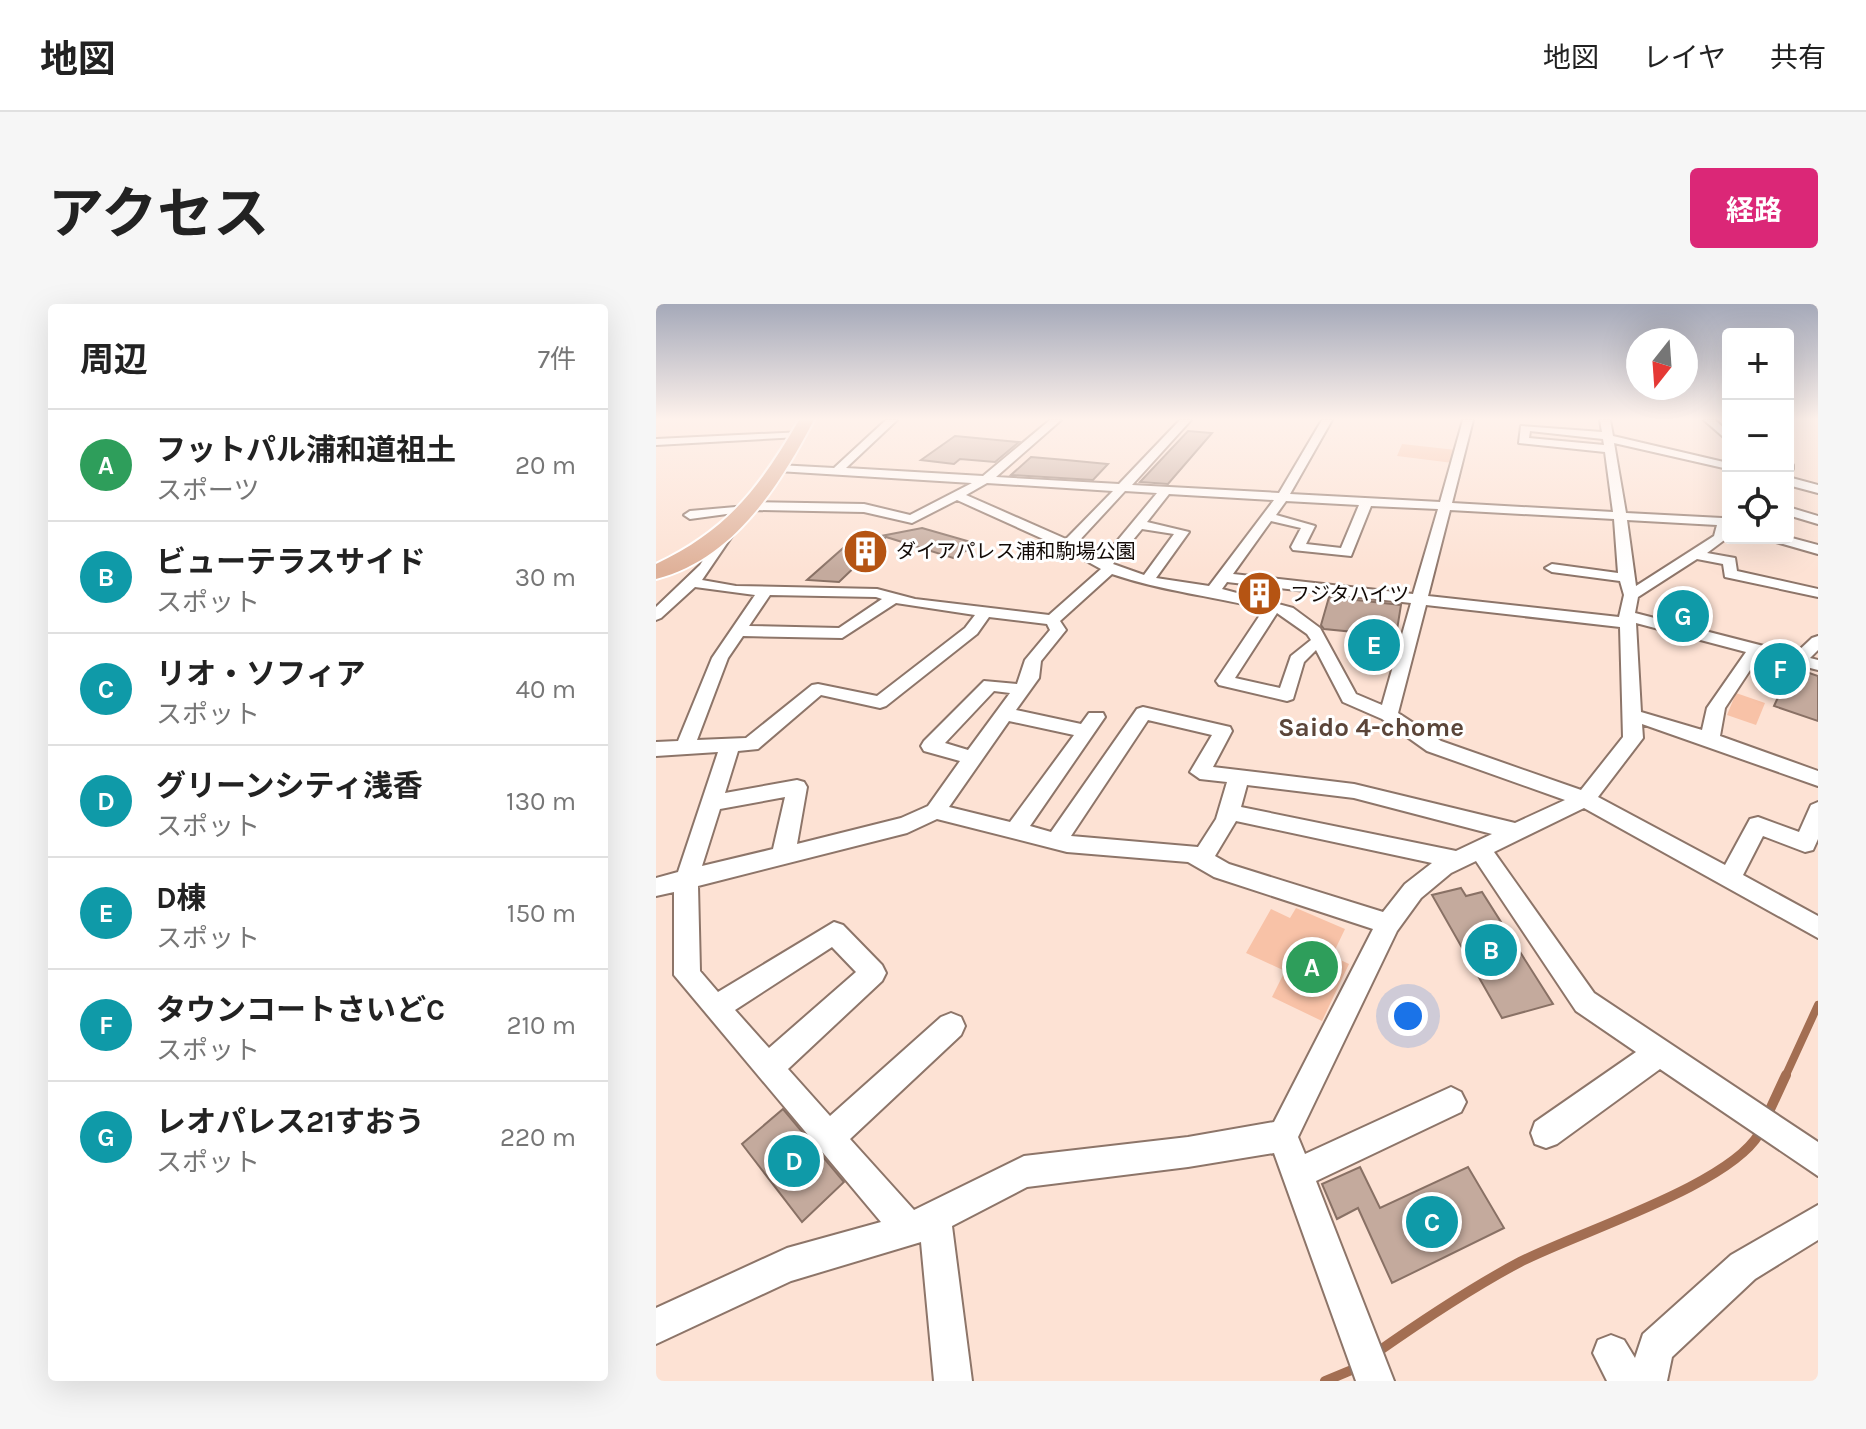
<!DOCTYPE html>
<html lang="ja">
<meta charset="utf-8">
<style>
body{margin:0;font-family:Karla,"Noto Sans JP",sans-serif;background:#f6f6f6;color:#222}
.controls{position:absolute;right:24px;top:24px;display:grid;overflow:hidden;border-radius:8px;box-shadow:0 8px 32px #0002}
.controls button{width:72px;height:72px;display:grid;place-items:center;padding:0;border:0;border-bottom:2px solid #e0e0e0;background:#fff;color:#222;font:40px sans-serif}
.compass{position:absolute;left:970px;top:24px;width:72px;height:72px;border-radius:50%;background:#fff;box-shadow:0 8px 32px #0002;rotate:197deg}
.you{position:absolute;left:752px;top:712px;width:28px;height:28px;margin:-20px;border:6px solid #fff;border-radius:50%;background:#1a73e8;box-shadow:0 0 0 12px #1a73e833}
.badge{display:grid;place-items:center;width:52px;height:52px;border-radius:50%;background:#db2777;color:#fff;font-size:26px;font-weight:700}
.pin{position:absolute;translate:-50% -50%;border:4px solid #fff;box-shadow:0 2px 8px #0006}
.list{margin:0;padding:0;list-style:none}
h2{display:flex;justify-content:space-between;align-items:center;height:104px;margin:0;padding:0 32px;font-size:34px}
h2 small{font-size:26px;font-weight:400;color:#767676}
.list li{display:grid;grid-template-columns:52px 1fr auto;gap:24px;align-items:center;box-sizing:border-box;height:112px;padding:0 32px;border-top:2px solid #e0e0e0}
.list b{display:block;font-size:30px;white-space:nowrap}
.list p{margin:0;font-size:26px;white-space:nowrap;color:#767676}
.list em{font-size:26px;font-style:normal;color:#767676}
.icon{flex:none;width:44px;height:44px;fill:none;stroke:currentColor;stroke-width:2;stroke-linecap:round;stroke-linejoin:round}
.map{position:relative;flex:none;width:1162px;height:1077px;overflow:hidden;border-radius:8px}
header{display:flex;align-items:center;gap:48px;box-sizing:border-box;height:112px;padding:0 40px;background:#fff;border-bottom:2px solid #e0e0e0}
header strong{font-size:38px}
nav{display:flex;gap:44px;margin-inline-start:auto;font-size:28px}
.intro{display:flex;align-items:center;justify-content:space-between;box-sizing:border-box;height:192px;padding:0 48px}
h1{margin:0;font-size:56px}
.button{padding:20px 36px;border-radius:8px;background:#db2777;color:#fff;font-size:28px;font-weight:700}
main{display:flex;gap:48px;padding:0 48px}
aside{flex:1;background:#fff;border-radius:8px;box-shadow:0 8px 32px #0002}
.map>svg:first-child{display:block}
</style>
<header>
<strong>地図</strong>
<nav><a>地図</a><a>レイヤ</a><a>共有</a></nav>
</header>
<div class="intro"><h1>アクセス</h1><a class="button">経路</a></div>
<main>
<aside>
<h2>周辺<small>7件</small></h2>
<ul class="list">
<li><span class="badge" style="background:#2e9e5b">A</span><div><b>フットパル浦和道祖土</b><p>スポーツ</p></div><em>20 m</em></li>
<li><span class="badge" style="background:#0f9aa8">B</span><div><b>ビューテラスサイド</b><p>スポット</p></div><em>30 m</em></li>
<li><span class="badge" style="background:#0f9aa8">C</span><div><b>リオ・ソフィア</b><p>スポット</p></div><em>40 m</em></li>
<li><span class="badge" style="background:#0f9aa8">D</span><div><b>グリーンシティ浅香</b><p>スポット</p></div><em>130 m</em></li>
<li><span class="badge" style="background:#0f9aa8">E</span><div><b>D棟</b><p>スポット</p></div><em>150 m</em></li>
<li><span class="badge" style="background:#0f9aa8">F</span><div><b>タウンコートさいどC</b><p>スポット</p></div><em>210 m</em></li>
<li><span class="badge" style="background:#0f9aa8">G</span><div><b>レオパレス21すおう</b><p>スポット</p></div><em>220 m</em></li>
</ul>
</aside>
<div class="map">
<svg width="1162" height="1077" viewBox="0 0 1162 1077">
<rect width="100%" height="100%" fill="#fde2d4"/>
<g fill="#f8c2a7">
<path d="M746 140 800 146 797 159 741 152Z"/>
<path d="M1080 389 1109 399 1100 421 1071 411Z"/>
<path d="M640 604 689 625 676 652 693 660 666 717 616 693 629 667 590 649 615 605 634 614Z"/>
</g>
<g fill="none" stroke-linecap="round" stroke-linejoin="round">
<path stroke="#a36e52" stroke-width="8" d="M1129 773 1162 701"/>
<g stroke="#a36e52" stroke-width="10">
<path d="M1111 812 1130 771"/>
<path d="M720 1049C767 1016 813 985 864 958 922 928 1072 882 1103 830"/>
<path d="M669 1077 698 1065"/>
</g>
</g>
<g fill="#c4aa9d" stroke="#897165" stroke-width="2">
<path d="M532 127 556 129 512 180 484 178Z"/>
<path d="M299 132 363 138 339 158 304 155 298 160 265 156Z"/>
<path d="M375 153 410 156 452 160 437 176 355 171Z"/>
<path d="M266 224 322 240 297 254 230 233 183 278 151 276 194 238Z"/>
<path d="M673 293 745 301 737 351 695 346 698 328 668 325 665 321Z"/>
<path d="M1136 363 1162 372V417L1118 402Z"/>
<path d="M805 584 810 592 826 588 897 700 846 714 776 591Z"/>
<path d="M127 805 188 878 146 918 86 840Z"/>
<path d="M704 863 724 904 812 863 848 924 736 979 702 904 681 915 666 880Z"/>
</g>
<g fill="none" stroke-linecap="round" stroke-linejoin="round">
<defs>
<path id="pedestrian" d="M1132 160 1137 161V165H1132Z"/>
<g id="minor">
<path d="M230 116H241L190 164 327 172 394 116H405L340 173 463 180 524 116H535L476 181 623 189 666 116H676L634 190 784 198 807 116H817L796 199 957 208 949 148 863 139 865 122 946 128 944 116H954L957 132 1072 159V165L958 139 970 209 1066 214 1072 211 1071 234 1051 249 1079 254 1081 267 1162 285V293L1069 273 1067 260 1041 255 982 293 979 309 1139 350 1156 334 1162 332V346L1154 354 1162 356V366L1104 351 1069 404 1064 432 1162 467V482L986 420 987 434 942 493 1069 561 1094 515 1102 513 1143 528 1155 501 1162 498V535L1157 546 1149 548 1107 532 1087 571 1162 612V634L928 504 838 548 938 689 1162 838V872L1004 765 901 840 890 844 879 840 875 829 879 818 980 748 920 707 820 557 795 569 765 594 741 627 642 833 649 850 795 783 805 788 810 798 805 808 660 877 738 1077H700L618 849 532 863 371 883 296 922 316 1077H278L265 938 135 977 0 1040V1004L131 944 225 918 18 671V588L0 592V574L22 568 62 448 0 452V438L22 437 56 354 99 291 39 283 5 314 0 316V303L44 261 66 226 71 225 78 229 46 276 80 282 221 285 259 295 393 311 445 265 407 244 301 196 256 219 208 208 100 206 34 215 28 211 34 207 91 202 97 198 208 200 254 211 316 179 122 167 116 164 122 161 178 164ZM874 127 947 135 948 141 873 134ZM331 179 457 187 410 235 310 191ZM469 187 501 189 447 254 420 240ZM513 190 618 196 553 282 500 274 533 228 491 218ZM630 197 703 201 685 244 650 240 659 222 620 211ZM715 202 782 205 757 290 577 270 615 217 645 224 635 243 637 246 695 252ZM794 206 958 215 962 269 896 260 889 264 896 268 964 277 968 291 963 313 772 292ZM971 216 1061 221 1058 232 980 282ZM486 225 518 230 488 271 457 260ZM456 270C505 287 557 292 608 305L560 377 563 381 631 397 637 395 648 358 660 346 687 398 726 415 771 447 909 496 859 519 698 480 557 463 576 427 574 423 487 403 481 405 395 528 374 522 449 413 447 409H433L425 420 360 406 383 374 385 357 410 326 404 317ZM571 278 755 299 726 401 700 390 664 324 637 304 566 285ZM114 291 220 293 226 295 183 324 93 322ZM240 299 319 311 309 324 221 392 162 380 156 381 90 434 41 436 72 354 87 332 186 334ZM770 301 964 323 967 433 925 486 785 437 742 409ZM621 309 651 330 655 336 635 352 624 384 579 374ZM333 313 391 320 394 326 369 356 361 380 328 377 268 437 265 442 268 447 304 457 272 502 245 514 141 540 151 483 148 478 141 476 69 489 82 447 102 445 165 391 224 404 230 402 321 330ZM980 319 1090 348 1051 404 1046 426 985 408ZM338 387 354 389 312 446 289 439ZM492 416 556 431 534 468 544 475 571 478 560 515 542 543 415 532ZM353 417 418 431 354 518 293 503ZM591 481 698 494 836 530 800 547 585 503ZM129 493 117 545 46 562 64 505ZM281 515 411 548 532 558 558 573 717 625 618 818 532 833 368 852 258 906 194 835 305 731 309 722 305 713 295 709 285 713 174 812 132 765 226 677 230 669 226 661 187 621 178 618 62 688 44 667 42 582 251 529ZM580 517 776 559 749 580 727 608 573 560 559 552ZM176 643 200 668 113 744 79 706Z"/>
<path d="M1048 116H1059L1072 128V137Z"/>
<path d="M147 128 148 130 143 133 0 141V135Z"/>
<path d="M1132 173 1162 181V189L1132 181Z"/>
<path d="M1132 203 1162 212V220L1132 211Z"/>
<path d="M1132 233 1162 241V250L1106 234Z"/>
<path d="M1162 901V936L1099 975 1016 1053 1011 1077H951L937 1049 942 1036 955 1031 968 1036 979 1054 987 1030 1075 951Z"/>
</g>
<path id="primary" d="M143 116H158C123 182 78 255 0 275V260C72 226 104 183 143 116Z"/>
</defs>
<use href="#pedestrian" stroke="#8d7569" stroke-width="4"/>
<use href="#minor" stroke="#8d7569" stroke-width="4"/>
<use href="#primary" stroke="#fff" stroke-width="4"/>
<use href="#pedestrian" fill="#fff" fill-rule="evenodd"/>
<use href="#minor" fill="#fff" fill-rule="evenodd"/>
<use href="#primary" fill="#dfb199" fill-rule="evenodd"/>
</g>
<linearGradient id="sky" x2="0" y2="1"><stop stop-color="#a5a9b9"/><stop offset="0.43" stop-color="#fef2ec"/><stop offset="1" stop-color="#fef2ec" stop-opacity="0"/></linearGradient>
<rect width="1162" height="267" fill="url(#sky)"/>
<defs>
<symbol id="building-disc" viewBox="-11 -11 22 22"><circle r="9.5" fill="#b55413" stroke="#fff"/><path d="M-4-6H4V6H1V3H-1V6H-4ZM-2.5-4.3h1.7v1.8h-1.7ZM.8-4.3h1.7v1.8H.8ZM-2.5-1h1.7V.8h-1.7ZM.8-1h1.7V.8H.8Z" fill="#fff"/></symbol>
</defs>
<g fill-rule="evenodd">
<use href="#building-disc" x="184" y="222" width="51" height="51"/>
<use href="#building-disc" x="578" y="264" width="51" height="51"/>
</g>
<g text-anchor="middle" stroke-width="6" stroke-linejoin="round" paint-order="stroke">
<g font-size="20" fill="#120a06" stroke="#fff" text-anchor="start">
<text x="240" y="254">ダイアパレス浦和駒場公園</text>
<text x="634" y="297">フジタハイツ</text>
</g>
<g font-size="26" font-weight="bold" fill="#5b4539" stroke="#fff">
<text x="715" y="432">Saido 4-chome</text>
</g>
</g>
</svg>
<div class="controls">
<button>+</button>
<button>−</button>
<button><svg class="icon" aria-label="locate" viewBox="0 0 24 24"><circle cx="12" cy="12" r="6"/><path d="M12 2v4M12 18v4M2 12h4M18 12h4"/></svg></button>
</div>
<svg class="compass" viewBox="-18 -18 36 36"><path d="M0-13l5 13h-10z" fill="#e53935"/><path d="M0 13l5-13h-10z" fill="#767676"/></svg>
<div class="you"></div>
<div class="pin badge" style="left:656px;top:663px;background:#2e9e5b">A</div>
<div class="pin badge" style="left:835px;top:646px;background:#0f9aa8">B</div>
<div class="pin badge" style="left:776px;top:918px;background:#0f9aa8">C</div>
<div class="pin badge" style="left:138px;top:857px;background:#0f9aa8">D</div>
<div class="pin badge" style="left:718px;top:341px;background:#0f9aa8">E</div>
<div class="pin badge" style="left:1124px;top:365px;background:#0f9aa8">F</div>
<div class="pin badge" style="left:1027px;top:312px;background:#0f9aa8">G</div>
</div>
</main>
